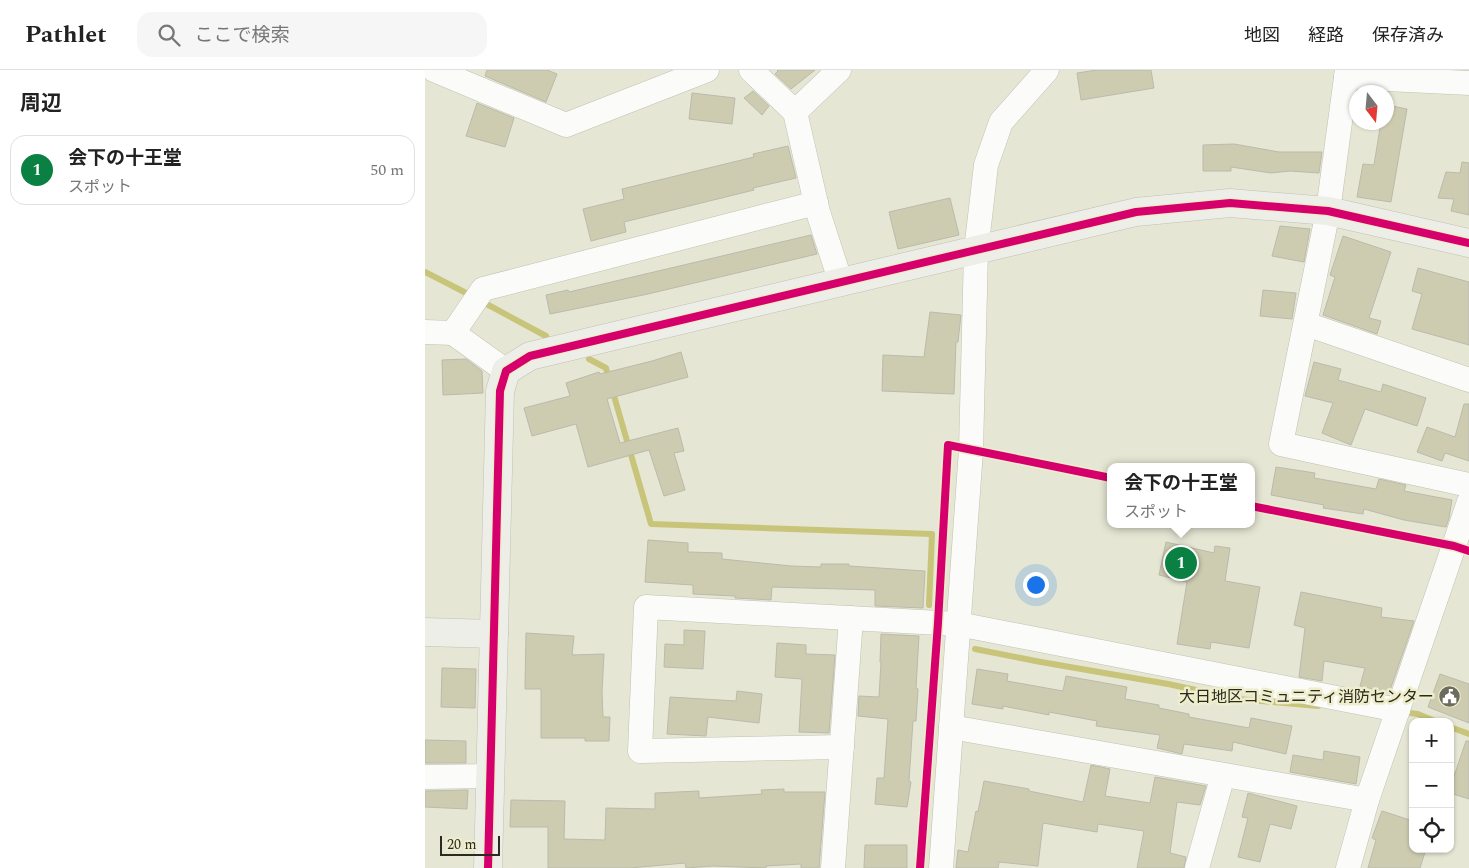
<!DOCTYPE html>
<html lang="ja">
<meta charset="utf-8">
<style>
body{margin:0;font-family:Spectral,"Noto Sans JP",serif;background:#f6f6f6;color:#222}
.controls{position:absolute;right:15px;bottom:15px;display:grid;overflow:hidden;border-radius:10px;box-shadow:0 1px 4px #0004}
.controls button{width:45px;height:45px;display:grid;place-items:center;padding:0;border:0;border-bottom:1px solid #e0e0e0;background:#fff;color:#222;font:25px sans-serif}
.compass{position:absolute;left:924px;top:15px;width:45px;height:45px;border-radius:50%;background:#fff;box-shadow:0 1px 4px #0004;rotate:164deg}
.scale{position:absolute;left:15px;bottom:12px;width:60px;box-sizing:border-box;padding-left:5px;border:2px solid #2b2a1e;border-top:0;font-size:14px;line-height:18px;white-space:nowrap;color:#2b2a1e;-webkit-text-stroke:4px #eeedcc;paint-order:stroke}
.you{position:absolute;left:610px;top:514px;width:18px;height:18px;margin:-12px;border:4px solid #fff;border-radius:50%;background:#1a73e8;box-shadow:0 0 0 8px #1a73e833}
.badge{display:grid;place-items:center;width:32px;height:32px;border-radius:50%;background:#0b8043;color:#fff;font-size:16px;font-weight:700}
.pin{position:absolute;translate:-50% -50%;border:2px solid #fff;box-shadow:0 1px 5px #0006}
.popup{position:absolute;left:682px;top:393px;width:148px;height:65px;box-sizing:border-box;display:grid;place-content:center;border-radius:10px;background:#fff;filter:drop-shadow(0 1px 4px #0005);font-size:16px;white-space:nowrap;color:#767676}
.popup b{font-size:19px;color:#222}
.popup::after{content:'';position:absolute;left:50%;top:100%;margin-left:-10px;border:10px solid transparent;border-top-color:#fff}
.list{margin:0;padding:0;list-style:none}
h2{display:flex;justify-content:space-between;align-items:center;height:65px;margin:0;padding:0 20px;font-size:21px}
h2 small{font-size:16px;font-weight:400;color:#767676}
.list li{display:grid;grid-template-columns:32px 1fr auto;gap:15px;align-items:center;box-sizing:border-box;height:70px;margin:0 10px 10px;padding:0 10px;border:1px solid #e0e0e0;border-radius:15px}
.list b{display:block;font-size:19px;white-space:nowrap}
.list p{margin:0;font-size:16px;white-space:nowrap;color:#767676}
.list em{font-size:16px;font-style:normal;color:#767676}
.icon{flex:none;width:28px;height:28px;fill:none;stroke:currentColor;stroke-width:2;stroke-linecap:round;stroke-linejoin:round}
.map{position:relative;flex:none;width:1044px;height:798px;overflow:hidden}
header{display:flex;align-items:center;gap:30px;box-sizing:border-box;height:70px;padding:0 25px;background:#fff;border-bottom:1px solid #e0e0e0}
header strong{font-size:24px}
nav{display:flex;gap:28px;margin-inline-start:auto;font-size:18px}
.search{width:350px;height:45px;background:#f6f6f6;display:flex;align-items:center;gap:12px;box-sizing:border-box;padding:0 18px;border-radius:15px;color:#767676;font-size:19px}
main{display:flex}
aside{flex:1;background:#fff}
.map>svg:first-child{display:block}
</style>
<header>
<strong>Pathlet</strong>
<div class="search"><svg class="icon" aria-label="search" viewBox="0 0 24 24"><circle cx="10" cy="10" r="6"/><path d="M15 15l6 6"/></svg>ここで検索</div>
<nav><a>地図</a><a>経路</a><a>保存済み</a></nav>
</header>
<main>
<aside>
<h2>周辺<small></small></h2>
<ul class="list">
<li><span class="badge">1</span><div><b>会下の十王堂</b><p>スポット</p></div><em>50 m</em></li>
</ul>
</aside>
<div class="map">
<svg width="1044" height="798" viewBox="0 0 1044 798">
<rect width="100%" height="100%" fill="#e6e6d4"/>
<g fill="none" stroke-linecap="round" stroke-linejoin="round">
<g stroke="#c8c479" stroke-width="6">
<path d="M0 202 47 226"/>
<path d="M56 231 121 266"/>
<path d="M164 289 181 298 184 309"/>
<path d="M187 319 226 454 507 464 504 535"/>
<path d="M550 579 616 592 743 614 813 629 893 636"/>
<path d="M976 642 993 644 1012 652"/>
<path d="M1025 657 1044 664"/>
</g>
</g>
<g fill="#cdccb1" stroke="#bbbaac">
<path d="M62 0H122L132 4 121 32 60 6Z"/>
<path d="M352 0H390L366 19 350 4 353 1Z"/>
<path d="M672 0H726L729 18 656 30 652 3Z"/>
<path d="M328 21 344 36 337 45 319 28Z"/>
<path d="M267 23 310 28 307 54 264 49Z"/>
<path d="M52 33 89 48 80 77 41 66Z"/>
<path d="M962 35 982 39 966 132 932 127 938 94 949 95 956 52H962Z"/>
<path d="M809 74 854 82H897L894 103 865 101 846 103 806 97V101H778V75Z"/>
<path d="M363 76 371 108 328 118 329 120 199 152 201 162 166 171 158 139 199 129 197 119 329 87 328 84Z"/>
<path d="M1037 92 1044 93V145L1026 141 1029 129 1013 128 1021 102 1035 103Z"/>
<path d="M525 128 534 165 473 179 464 142Z"/>
<path d="M855 156 885 159 879 192 847 186Z"/>
<path d="M386 165 392 184 223 224 125 244 121 225 143 220 144 222 212 206Z"/>
<path d="M918 166 966 182 944 248 956 251 952 264 898 245 910 207 905 205Z"/>
<path d="M993 198 1044 212V275L987 259 997 224 987 221Z"/>
<path d="M838 220 871 223 867 249 835 246Z"/>
<path d="M505 242 536 245 533 272H531L529 324 457 321 458 285 499 287Z"/>
<path d="M256 282 263 307 182 329 195 373 253 358 259 381 249 383 260 420 239 426 224 380 163 397 151 354 107 366 99 338 145 326 141 313 174 302 175 304 227 291Z"/>
<path d="M41 289 57 301 58 323 18 325 17 290Z"/>
<path d="M889 292 916 299 913 310 956 322 958 314 1001 328 992 356 940 339 926 375 897 363 908 333 880 326Z"/>
<path d="M1039 334H1044V391L1020 383 1017 391 992 382 1002 357 1030 367Z"/>
<path d="M851 397 890 403 889 408 951 419 954 409 981 415 979 421 1027 430 1024 448 1021 457 979 450 939 439 938 444 898 438 899 435 846 425Z"/>
<path d="M223 470 263 473V482L297 483V489L366 496 396 497V494H424V496L500 501 498 538 450 536V520L347 517 346 530 310 528V526L268 524V515L220 512Z"/>
<path d="M741 472 789 483 790 476 805 478 800 511 835 517 824 578 786 572 785 579 752 574 762 512 734 505Z"/>
<path d="M876 522 957 538 956 547 989 551 964 623 935 616 940 598 899 591 897 611 874 607 880 558 869 555Z"/>
<path d="M259 560 280 561 278 599 239 597 240 574 259 575Z"/>
<path d="M101 563 149 566 147 585 179 584 177 622 178 647H185L184 671H160V668H116V619H100Z"/>
<path d="M456 564 494 566 491 618 493 619 491 651H488L484 711 486 712 482 737 450 734 452 708H459L463 649 433 646 434 626 454 627 456 592H455Z"/>
<path d="M352 573 381 575V584L410 585 404 663 374 662 377 609 350 607Z"/>
<path d="M17 598 51 599 50 638 16 637Z"/>
<path d="M552 599 583 604 582 611 638 621 641 606 702 617 700 629 734 635V638L764 644V647L824 658 826 648 867 656 861 684 808 672 807 681 759 674 757 684 732 678 735 665 671 656 672 651 624 642V645L578 636V639L547 634Z"/>
<path d="M1015 604 1044 614V653L1003 637Z"/>
<path d="M312 621 337 624 334 653 283 647 281 666 242 664 245 627 311 631Z"/>
<path d="M0 670 41 671V693H0Z"/>
<path d="M1041 671H1044V729L1025 723V718Z"/>
<path d="M899 681 935 687 931 714 865 702 868 685 898 690Z"/>
<path d="M666 695 685 699 680 726 725 733 730 707 781 716 775 735 752 732 745 783 761 787 759 798H712L719 761 673 754 672 762 618 753 613 796 574 792 573 798H531L533 780 543 782 551 741 553 742 559 711 604 719V721L658 732Z"/>
<path d="M359 719V722H400L394 798H376V794L341 796V798L288 796 261 798 260 793 205 798H123V757H85L86 730 140 731 139 769 180 770 181 738 230 739V723L274 721V728L337 724 336 720Z"/>
<path d="M43 720 42 739 0 737V721Z"/>
<path d="M823 723 872 736 866 759 845 754 835 792 813 787 823 748 817 747Z"/>
<path d="M957 741 988 751V779H1001L995 798H943L951 770 947 768Z"/>
<path d="M440 775H482V798H439Z"/>
</g>
<g fill="none" stroke-linecap="round" stroke-linejoin="round">
<defs>
<g id="street">
<path d="M9 0 141 55 282 0"/>
<path d="M326 0 370 42 393 142 416 213"/>
<path d="M922 0 903 141 856 374 1044 415"/>
<path d="M921 7 1044 13"/>
<path d="M370 42 414 0"/>
<path d="M881 254 1044 310"/>
<path d="M0 262 28 263 58 219 391 133"/>
<path d="M28 263 81 301"/>
<path d="M526 657 942 730 1044 432"/>
<path d="M417 677 215 681 221 537 533 554 973 640"/>
<path d="M0 707 65 706"/>
<path d="M408 798 426 548"/>
<path d="M516 798 546 380 551 181 561 95 576 52 622 0"/>
<path d="M772 798 798 705"/>
<path d="M923 798 942 730"/>
</g>
<g id="secondary">
<path d="M0 562 69 564"/>
<path d="M63 798 75 321 81 301 105 286 711 142 805 133 903 141 1044 173"/>
</g>
</defs>
<use href="#street" stroke="#c1c1b2" stroke-width="25"/>
<use href="#secondary" stroke="#c1c1b2" stroke-width="29"/>
<g stroke="#d2d1cc" stroke-width="3" stroke-dasharray="2.5 4" stroke-linecap="butt">
<path d="M567 384 686 408"/>
<path d="M826 436 1007 472"/>
</g>
<use href="#street" stroke="#fbfbf9" stroke-width="24"/>
<use href="#secondary" stroke="#eeeee9" stroke-width="28"/>
<defs>
<g id="cycleway">
<path d="M826 436 1029 476 1044 481"/>
<path d="M63 798 75 321 81 301 105 286 711 142 805 133 903 141 1044 173"/>
<path d="M495 798 513 553 523 375 686 408"/>
</g>
</defs>
<use href="#cycleway" stroke="#eeedcc" stroke-width="11"/>
<use href="#cycleway" stroke="#d6006c" stroke-width="8"/>
</g>
<defs>
<symbol id="civic-disc" viewBox="-11 -11 22 22"><circle r="9.5" fill="#6c6c5e" stroke="#eeedcc"/><path d="M-.6-6.5H3V-4.5H.6V-3L4-1V1h2V6H-6V1h2V-1L-.6-3ZM-1.2 2.5V6h2.4V2.5Z" fill="#fff"/></symbol>
</defs>
<g fill-rule="evenodd">
<use href="#civic-disc" x="1012" y="614" width="25" height="25"/>
</g>
<g text-anchor="middle" stroke-width="5" stroke-linejoin="round" paint-order="stroke">
<g font-size="16" fill="#2b2a1e" stroke="#eeedcc" text-anchor="end">
<text x="1009" y="632">大日地区コミュニティ消防センター</text>
</g>
</g>
</svg>
<div class="controls">
<button>+</button>
<button>−</button>
<button><svg class="icon" aria-label="locate" viewBox="0 0 24 24"><circle cx="12" cy="12" r="6"/><path d="M12 2v4M12 18v4M2 12h4M18 12h4"/></svg></button>
</div>
<svg class="compass" viewBox="-18 -18 36 36"><path d="M0-13l5 13h-10z" fill="#e53935"/><path d="M0 13l5-13h-10z" fill="#767676"/></svg>
<div class="scale">20 m</div>
<div class="you"></div>
<div class="pin badge" style="left:756px;top:493px">1</div>
<div class="popup"><b>会下の十王堂</b>スポット</div>
</div>
</main>
